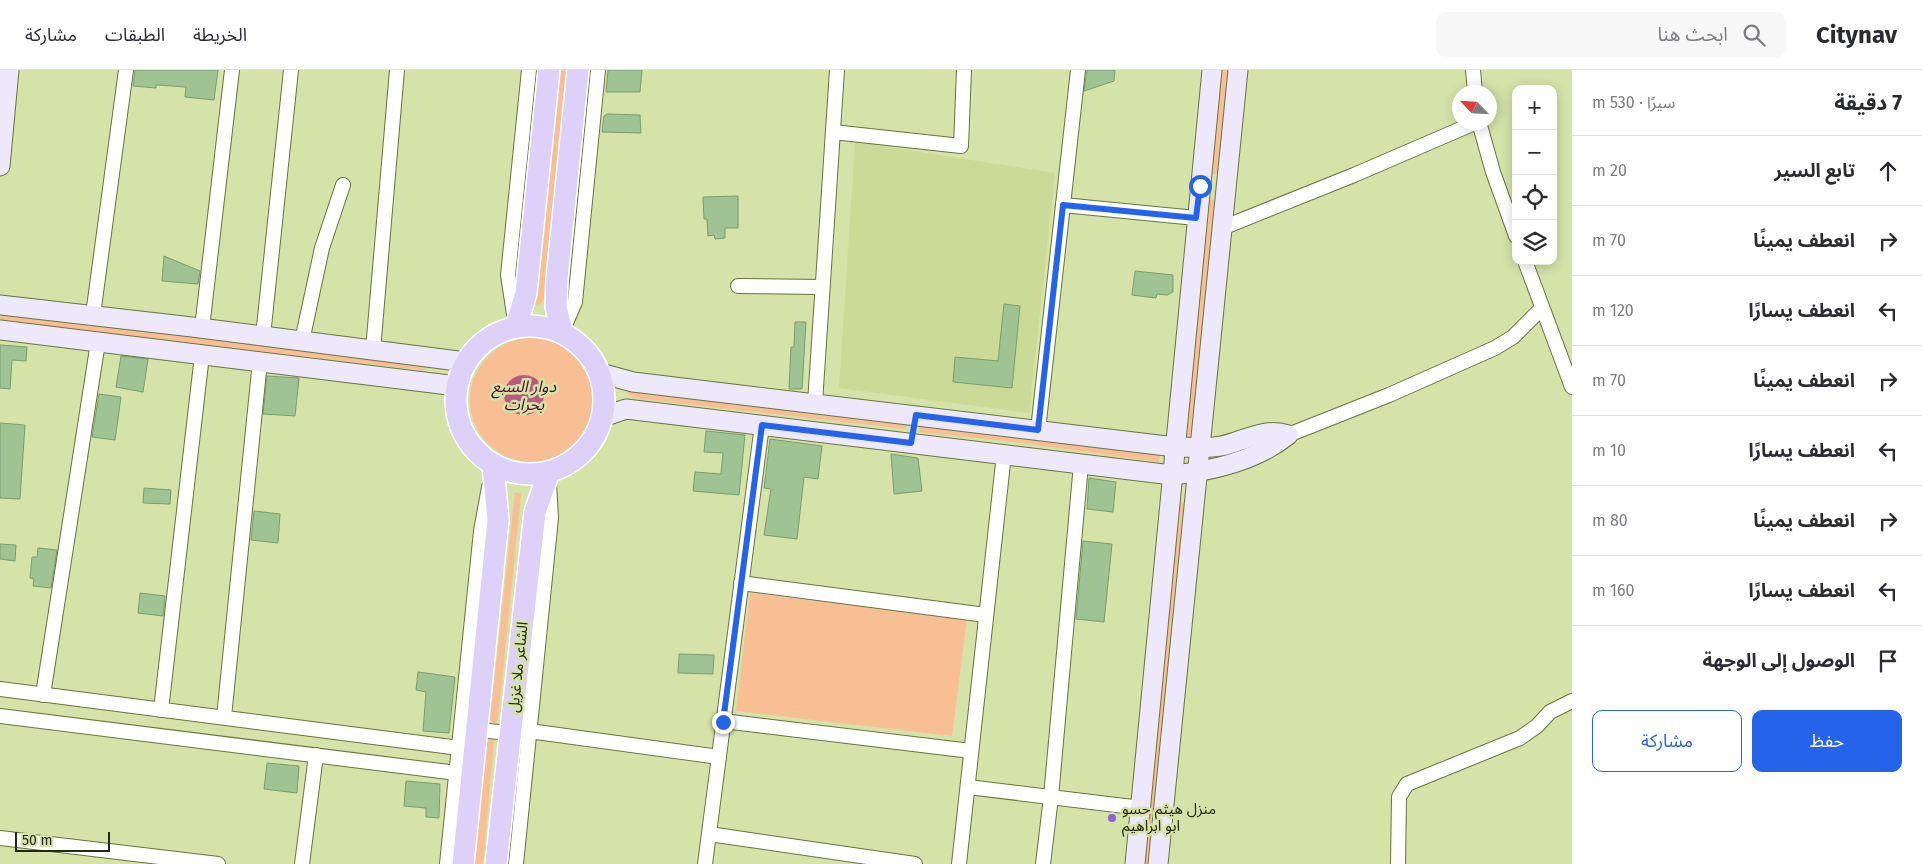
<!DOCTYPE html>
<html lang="ar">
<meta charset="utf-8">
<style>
body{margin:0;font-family:"Fira Sans","Noto Sans Arabic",sans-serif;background:#f7f7f7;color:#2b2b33;direction:rtl}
.controls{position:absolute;right:15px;top:15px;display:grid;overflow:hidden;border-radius:10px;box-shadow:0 2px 12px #0003}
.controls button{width:45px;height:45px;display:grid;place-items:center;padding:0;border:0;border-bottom:1px solid #e1e1e2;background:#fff;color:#2b2b33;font:25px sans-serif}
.compass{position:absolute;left:1452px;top:15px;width:45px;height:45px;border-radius:50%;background:#fff;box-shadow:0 2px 12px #0003;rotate:295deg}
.scale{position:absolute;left:15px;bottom:12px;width:95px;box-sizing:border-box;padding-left:5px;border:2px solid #232811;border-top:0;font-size:14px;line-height:18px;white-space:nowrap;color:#232811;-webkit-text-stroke:4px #d5e2a8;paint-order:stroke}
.stop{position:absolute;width:15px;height:15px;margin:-11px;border:4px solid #2563eb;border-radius:50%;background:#fff}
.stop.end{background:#2563eb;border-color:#fff;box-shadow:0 1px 5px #0008}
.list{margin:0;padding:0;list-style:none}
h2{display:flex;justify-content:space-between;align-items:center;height:65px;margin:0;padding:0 20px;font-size:21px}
h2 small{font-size:16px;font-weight:400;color:#7c7c81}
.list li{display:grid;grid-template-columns:32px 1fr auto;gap:15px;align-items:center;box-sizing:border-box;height:70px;padding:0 20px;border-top:1px solid #e1e1e2}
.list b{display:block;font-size:19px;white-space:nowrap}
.list em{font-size:16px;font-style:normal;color:#7c7c81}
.actions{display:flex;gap:10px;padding:15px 20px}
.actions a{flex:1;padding:11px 0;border:1px solid #2563eb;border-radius:10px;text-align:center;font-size:18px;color:#2563eb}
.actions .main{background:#2563eb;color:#fff}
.icon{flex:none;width:28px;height:28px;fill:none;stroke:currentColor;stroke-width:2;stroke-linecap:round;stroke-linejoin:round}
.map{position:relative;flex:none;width:1572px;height:794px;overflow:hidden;direction:ltr}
header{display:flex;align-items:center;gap:30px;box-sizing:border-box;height:70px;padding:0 25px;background:#fff;border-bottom:1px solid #e1e1e2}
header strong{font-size:24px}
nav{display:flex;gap:28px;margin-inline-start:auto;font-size:18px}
.search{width:350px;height:45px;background:#f7f7f7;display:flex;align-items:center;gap:12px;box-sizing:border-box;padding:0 18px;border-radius:10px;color:#7c7c81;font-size:19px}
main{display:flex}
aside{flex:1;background:#fff}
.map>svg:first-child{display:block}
</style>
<header>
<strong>Citynav</strong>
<div class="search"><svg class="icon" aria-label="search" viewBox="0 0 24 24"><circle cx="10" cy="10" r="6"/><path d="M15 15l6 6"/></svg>ابحث هنا</div>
<nav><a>الخريطة</a><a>الطبقات</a><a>مشاركة</a></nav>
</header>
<main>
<aside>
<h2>7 دقيقة<small>سيرًا · 530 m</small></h2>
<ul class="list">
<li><svg class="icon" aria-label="ahead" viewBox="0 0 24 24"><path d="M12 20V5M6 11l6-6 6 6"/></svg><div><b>تابع السير</b></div><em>20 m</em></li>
<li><svg class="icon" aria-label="right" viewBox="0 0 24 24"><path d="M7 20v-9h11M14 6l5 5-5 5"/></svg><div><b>انعطف يمينًا</b></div><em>70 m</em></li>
<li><svg class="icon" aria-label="left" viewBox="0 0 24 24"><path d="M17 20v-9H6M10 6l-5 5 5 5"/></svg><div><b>انعطف يسارًا</b></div><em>120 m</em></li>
<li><svg class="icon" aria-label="right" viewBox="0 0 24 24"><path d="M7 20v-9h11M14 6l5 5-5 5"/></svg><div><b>انعطف يمينًا</b></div><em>70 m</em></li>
<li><svg class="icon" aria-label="left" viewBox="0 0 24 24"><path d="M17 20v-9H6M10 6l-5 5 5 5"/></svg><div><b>انعطف يسارًا</b></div><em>10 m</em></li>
<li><svg class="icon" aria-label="right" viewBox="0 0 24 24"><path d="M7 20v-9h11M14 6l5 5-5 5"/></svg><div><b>انعطف يمينًا</b></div><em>80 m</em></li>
<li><svg class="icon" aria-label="left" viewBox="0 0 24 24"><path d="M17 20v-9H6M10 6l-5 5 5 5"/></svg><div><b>انعطف يسارًا</b></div><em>160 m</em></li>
<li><svg class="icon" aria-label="arrive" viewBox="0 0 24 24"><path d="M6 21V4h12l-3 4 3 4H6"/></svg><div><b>الوصول إلى الوجهة</b></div></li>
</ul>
<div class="actions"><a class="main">حفظ</a><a>مشاركة</a></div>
</aside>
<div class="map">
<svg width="1572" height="794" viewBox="0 0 1572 794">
<rect width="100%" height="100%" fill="#d5e2a8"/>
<path fill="#ccda98" d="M855 72 1055 103 1029 343 839 318Z"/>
<g fill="#f8bf95">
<path d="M558 0H567L544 229 539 235 536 234 535 229Z"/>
<path d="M1221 0H1228L1217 103 1214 105 1211 103Z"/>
<path d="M1210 127 1216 132 1191 371H1182L1206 132Z"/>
<path d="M2 243 425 294 427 297 422 300 3 252 0 248Z"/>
<circle cx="532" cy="330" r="62"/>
<path d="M637 320 908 351 906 359 633 328 627 323Z"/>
<path d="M920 355 1160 384 1159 392 1022 373 919 362Z"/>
<path d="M515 422 521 424 498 650 495 653 491 652 490 649Z"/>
<path d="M1181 431 1184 434 1148 794H1141L1177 433Z"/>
<path d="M750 523 967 549 952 666 736 641Z"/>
<path d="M492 669 494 671 483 794H474L487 671Z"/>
</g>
<circle fill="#ba5a7e" cx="524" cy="325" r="20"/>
<g fill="#9fc393" stroke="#7a9d6f">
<path d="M135 0H218L214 30 185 27 186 17 156 15V18L133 16Z"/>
<path d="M608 0H642L640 22H606Z"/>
<path d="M1087 0H1115L1114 11 1084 21Z"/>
<path d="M607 44 640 45 641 63 602 62 604 46Z"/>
<path d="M738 126V158H725V168L715 169 714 165 708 166 707 149H704L703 127Z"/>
<path d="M164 186 200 201 198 214 162 211Z"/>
<path d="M1135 201 1173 205V222L1167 225 1157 224 1156 228 1132 225Z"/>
<path d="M1004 234 1020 236 1012 318 953 312 955 287 998 291Z"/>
<path d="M795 252H806L802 319H789L791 277H794Z"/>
<path d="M0 275 27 277 26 291 12 290 10 319 0 318Z"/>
<path d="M121 286 148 289 143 322 116 317Z"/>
<path d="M267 306 299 308 295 346 263 344Z"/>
<path d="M99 324 121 327 115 370 92 367Z"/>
<path d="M0 353 25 355 20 429 0 428Z"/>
<path d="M706 361 745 365 739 425 693 421 695 402 721 404 723 383 704 382Z"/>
<path d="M770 369 822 376 818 409 804 407 797 469 764 465 771 419 764 418Z"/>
<path d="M891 384 918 388 922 421 894 424Z"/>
<path d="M1089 408 1116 412 1113 442 1087 439Z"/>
<path d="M144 418 171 420 170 434 143 433Z"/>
<path d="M254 441 280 444 278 473 251 470Z"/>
<path d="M1083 471 1112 474 1104 552 1076 549Z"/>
<path d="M0 474 16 475 15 491 0 489Z"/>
<path d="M38 478 57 480 51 518 33 516 34 509 30 508 32 487H37Z"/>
<path d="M140 523 165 526 163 546 138 543Z"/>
<path d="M679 584 714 585 713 604 678 603Z"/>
<path d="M418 602 455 607 449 663 423 661 426 622 416 620Z"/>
<path d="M267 693 299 696 297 723 264 719Z"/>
<path d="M406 711 440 714 439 748 426 747V738L404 736Z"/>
</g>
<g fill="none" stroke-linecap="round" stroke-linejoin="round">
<defs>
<g id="minor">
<path d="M1473 0 1475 22"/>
<path d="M1479 52 1493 102 1516 166"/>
<path d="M833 62 961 76 964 0"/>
<path d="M1063 135 1196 148"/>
<path d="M1222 158 1354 105 1477 52"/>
<path d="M1525 191 1572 317"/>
<path d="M738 216 822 217"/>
<path d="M93 245 126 0"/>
<path d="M515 251 508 205 529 0"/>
<path d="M202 258 232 0"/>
<path d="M562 262 575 232 598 0"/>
<path d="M263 266 291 0"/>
<path d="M302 271 322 178 343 115"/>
<path d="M373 280 397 0"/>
<path d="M815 333 837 0"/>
<path d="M1038 360 1078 0"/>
<path d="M1288 365 1389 325 1495 278 1513 267 1542 238"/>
<path d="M741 513 986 545"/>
<path d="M0 619 475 680"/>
<path d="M43 625 98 272"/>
<path d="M161 640 202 285"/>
<path d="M0 646 473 705"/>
<path d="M224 647 260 291"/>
<path d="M723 651 971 681"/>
<path d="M477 660 511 663"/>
<path d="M529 661 719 687"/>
<path d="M968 717 1141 738"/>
<path d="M709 764 915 794"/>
<path d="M0 768 218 794"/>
<path d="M302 794 316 685"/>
<path d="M447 794 481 461 489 417"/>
<path d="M516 794 551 448 549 413"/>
<path d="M705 794 762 355"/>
<path d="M959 794 1004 384"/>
<path d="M1043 794 1051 727 1081 394"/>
<path d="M1398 794 1399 727 1407 714 1520 668 1537 656 1550 642 1572 631"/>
</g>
<g id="secondary">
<path d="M0 96 9 0"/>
<path d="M0 235 192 257 466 292"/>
<path d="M0 260 457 316"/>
<path d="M600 303 633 312 1175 377C1190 377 1206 379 1221 376 1244 371 1265 357 1288 365"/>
<path d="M603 347 626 339 1172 405C1212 401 1256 391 1288 365"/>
<path d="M1135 794 1212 0"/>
<path d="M1158 794 1238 0"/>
</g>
<g id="primary">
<circle cx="530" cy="330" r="74"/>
<path d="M516 257 526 223 549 0"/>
<path d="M562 262 556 237 557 208 578 0"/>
<path d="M463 794 498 450 493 395"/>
<path d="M496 794 535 442 549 402"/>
</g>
</defs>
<use href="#minor" stroke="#69733e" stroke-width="16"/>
<use href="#secondary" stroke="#69733e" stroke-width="21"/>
<use href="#primary" stroke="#fff" stroke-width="24"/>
<use href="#minor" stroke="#fff" stroke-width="14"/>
<use href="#secondary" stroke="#eee8fc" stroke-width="19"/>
<use href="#primary" stroke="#ddd1f9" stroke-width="21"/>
</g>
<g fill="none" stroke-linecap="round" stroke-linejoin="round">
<path stroke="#2563eb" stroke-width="6" d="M723 652 762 355 911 373 916 345 1038 360 1063 135 1196 148 1200 116"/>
</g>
<circle fill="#8d5fd8" stroke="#d5e2a8" stroke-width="2" cx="1112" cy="748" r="5"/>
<g text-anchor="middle" stroke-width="5" stroke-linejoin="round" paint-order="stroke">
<g font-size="15" fill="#232811" stroke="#d5e2a8">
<text transform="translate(518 597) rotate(-84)" y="5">الشاعر ملا غزيل</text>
</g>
<g font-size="15" fill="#232811" stroke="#d5e2a8" text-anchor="start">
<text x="1122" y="744">منزل هيثم حسو<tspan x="1122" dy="17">ابو ابراهيم</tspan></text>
</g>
<g font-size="16" font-style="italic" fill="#4c0e29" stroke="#d5e2a8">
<text x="524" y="322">دوار السبع<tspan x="524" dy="18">بحرات</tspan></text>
</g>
</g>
</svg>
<div class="controls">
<button>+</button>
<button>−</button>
<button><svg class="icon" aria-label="locate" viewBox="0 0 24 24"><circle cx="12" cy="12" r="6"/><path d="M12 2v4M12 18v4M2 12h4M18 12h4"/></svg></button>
<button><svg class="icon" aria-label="layers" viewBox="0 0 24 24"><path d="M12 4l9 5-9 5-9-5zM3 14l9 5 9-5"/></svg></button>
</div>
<svg class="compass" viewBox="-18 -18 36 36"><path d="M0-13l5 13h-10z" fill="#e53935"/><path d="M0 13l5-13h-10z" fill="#7c7c81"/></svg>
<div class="scale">50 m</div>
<div class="stop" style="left:1200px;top:116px"></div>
<div class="stop end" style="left:723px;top:652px"></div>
</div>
</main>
